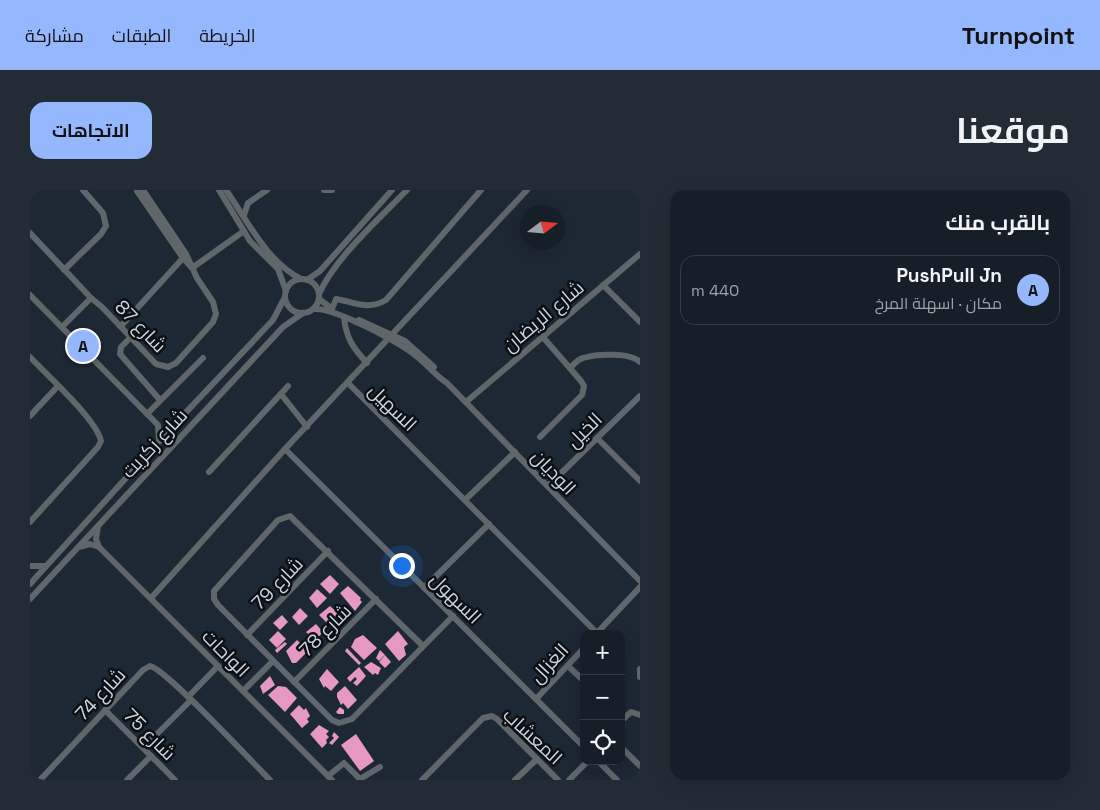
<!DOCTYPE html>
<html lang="ar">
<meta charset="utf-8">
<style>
body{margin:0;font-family:"Space Grotesk",Cairo,sans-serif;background:#232b34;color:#f1f3f6;direction:rtl}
.controls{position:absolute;right:15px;bottom:15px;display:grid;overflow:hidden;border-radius:10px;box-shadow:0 5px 20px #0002}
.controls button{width:45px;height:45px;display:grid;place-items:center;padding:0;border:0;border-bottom:1px solid #353c45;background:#161e28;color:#f1f3f6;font:25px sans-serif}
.compass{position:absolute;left:490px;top:15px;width:45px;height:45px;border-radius:50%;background:#161e28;box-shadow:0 5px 20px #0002;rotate:74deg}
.you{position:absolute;left:371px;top:375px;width:18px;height:18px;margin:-12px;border:4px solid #fff;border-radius:50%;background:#1a73e8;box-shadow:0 0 0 8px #1a73e833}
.badge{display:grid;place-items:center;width:32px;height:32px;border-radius:50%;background:#94b7fd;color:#111;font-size:16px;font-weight:700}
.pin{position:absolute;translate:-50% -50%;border:2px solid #fff;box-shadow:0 1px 5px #0006}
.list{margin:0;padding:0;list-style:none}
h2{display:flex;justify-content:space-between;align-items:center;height:65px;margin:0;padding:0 20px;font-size:21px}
h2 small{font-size:16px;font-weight:400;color:#9ea2a8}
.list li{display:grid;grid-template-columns:32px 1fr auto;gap:15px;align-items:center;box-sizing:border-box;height:70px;margin:0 10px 10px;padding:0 10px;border:1px solid #353c45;border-radius:15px}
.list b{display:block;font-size:19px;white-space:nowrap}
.list p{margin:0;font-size:16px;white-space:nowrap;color:#9ea2a8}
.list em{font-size:16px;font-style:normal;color:#9ea2a8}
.icon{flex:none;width:28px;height:28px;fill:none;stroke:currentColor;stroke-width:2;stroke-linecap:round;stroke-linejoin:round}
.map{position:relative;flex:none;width:610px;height:590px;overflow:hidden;direction:ltr;border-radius:15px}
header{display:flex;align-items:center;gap:30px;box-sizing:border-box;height:70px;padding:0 25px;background:#94b7fd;color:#111}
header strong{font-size:24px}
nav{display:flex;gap:28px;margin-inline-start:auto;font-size:18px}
.intro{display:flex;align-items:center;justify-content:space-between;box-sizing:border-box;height:120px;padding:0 30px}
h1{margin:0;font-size:35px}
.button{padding:12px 22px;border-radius:15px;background:#94b7fd;color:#111;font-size:18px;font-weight:700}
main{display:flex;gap:30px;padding:0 30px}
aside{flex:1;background:#161e28;border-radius:15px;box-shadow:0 5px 20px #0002}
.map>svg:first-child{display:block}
</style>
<header>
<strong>Turnpoint</strong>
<nav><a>الخريطة</a><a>الطبقات</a><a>مشاركة</a></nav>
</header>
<div class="intro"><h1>موقعنا</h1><a class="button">الاتجاهات</a></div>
<main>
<aside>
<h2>بالقرب منك<small></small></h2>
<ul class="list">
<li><span class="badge">A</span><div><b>PushPull Jn</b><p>مكان · اسهلة المرخ</p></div><em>440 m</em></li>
</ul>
</aside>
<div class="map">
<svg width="610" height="590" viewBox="0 0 610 590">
<rect width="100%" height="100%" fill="#1d2835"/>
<g fill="#e498c2">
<path d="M300 385 309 394 300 404 290 394Z"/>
<path d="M318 396 331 408 330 410 332 412 325 421 310 403Z"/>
<path d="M287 399 297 408 287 418 279 408Z"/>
<path d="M300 416 313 428 303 439 289 425Z"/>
<path d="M270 418 278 426 269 435 262 427Z"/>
<path d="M252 425 258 432 250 440 243 433Z"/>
<path d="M286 434 293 442 285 451 276 442Z"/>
<path d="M248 441 256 449 247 458 239 450Z"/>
<path d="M368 441 378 454 374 457 376 465 369 471 355 454Z"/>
<path d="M333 445 347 458 334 470 321 457 325 449Z"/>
<path d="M267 450 278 461 266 473H262L256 461Z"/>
<path d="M255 452 257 454 247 463 245 460Z"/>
<path d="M317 458 331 473 329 475 315 461Z"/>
<path d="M350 460 355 465 349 471 346 468Z"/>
<path d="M355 465 361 472 355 478 349 472Z"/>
<path d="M341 472 351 478 348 485 345 483 343 485 334 477Z"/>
<path d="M329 477 336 486 327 496 323 493 327 489 325 487 320 492 317 488Z"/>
<path d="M297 479 309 492 301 501 295 496 294 498 289 489Z"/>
<path d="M240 486 245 495 233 504 230 496Z"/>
<path d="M248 496 256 497 267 508 255 522 238 505Z"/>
<path d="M315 496 327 510 318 519 313 513 311 515 307 507V503Z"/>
<path d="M269 515 274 520 276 518 280 526 277 529 279 532 272 538 260 524Z"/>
<path d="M310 517 314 520V524H308L306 522Z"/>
<path d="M289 535 299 541 296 544 299 547 296 550 297 553 292 558 280 544Z"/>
<path d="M304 542 309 547 302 555 299 553 304 548 302 546Z"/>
<path d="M326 544 344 571 330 581 311 555Z"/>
</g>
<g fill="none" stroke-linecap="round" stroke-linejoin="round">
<g stroke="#5f676b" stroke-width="6">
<path d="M189 0 220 51 248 79 256 101"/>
<path d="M196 0C217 30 237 72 271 89"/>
<path d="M294 0H302"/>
<path d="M606 0 610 5"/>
<path d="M107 1 153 68 162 78 214 41"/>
<path d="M214 25 218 13 237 0"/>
<path d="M0 43 61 108"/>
<path d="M34 80 71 44 76 36 73 23 53 0"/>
<circle cx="272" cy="106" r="17"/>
<path d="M277 90 290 81 362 0"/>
<path d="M573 95 610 132"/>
<path d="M289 104C305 68 349 29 377 0"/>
<path d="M0 105 128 235 129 250"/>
<path d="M289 109 301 118"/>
<path d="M284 119C304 117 368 152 385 165 397 174 406 186 417 193L610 391"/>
<path d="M302 119 306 109C325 112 337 121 356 110L451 0"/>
<path d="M314 127C316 148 323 158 337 173"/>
<path d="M329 130 375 151 404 177"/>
<path d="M91 136 153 68"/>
<path d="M32 137 61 108 72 117 126 174 138 177 146 173 183 132 186 124 183 112 167 88 156 64 113 0"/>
<path d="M101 147 91 157 90 164 130 210"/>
<path d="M0 167C17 185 67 230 71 251L68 257 0 332"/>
<path d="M540 178C544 174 548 169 553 168 566 164 600 162 610 172"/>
<path d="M318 193 567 443"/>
<path d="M251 204 277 237"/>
<path d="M436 212 610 64"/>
<path d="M117 224 173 168"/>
<path d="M0 226 28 196"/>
<path d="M510 247 552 205 554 196 551 191 512 146"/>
<path d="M567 248 610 291"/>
<path d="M255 259 554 557"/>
<path d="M179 282 258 196"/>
<path d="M518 296 610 206"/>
<path d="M435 310 485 262"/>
<path d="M68 336 66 349 69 357 302 590"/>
<path d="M49 357 60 354 69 357"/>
<path d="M0 376H16"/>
<path d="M0 394 144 235 243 130 255 107"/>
<path d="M394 398 459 334"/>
<path d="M121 408 255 259 497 0"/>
<path d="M0 409 253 137 273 123"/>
<path d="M566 444 610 397"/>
<path d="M217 445 298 361"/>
<path d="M393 456 260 326 248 330 184 401V409L188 415 302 530 309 533 322 529 423 426"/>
<path d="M538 476 554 491"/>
<path d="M610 479V487"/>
<path d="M264 492 346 409"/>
<path d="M213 501 243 471"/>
<path d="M158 507 188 476"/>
<path d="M506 509 554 458"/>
<path d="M75 520 145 590"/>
<path d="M591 531 601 522 610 525"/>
<path d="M591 557 610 576"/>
<path d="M113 558 161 510"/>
<path d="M568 571 587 590"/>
<path d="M298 586 314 573 330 589 350 577"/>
<path d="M10 590 113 480 120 476C136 479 223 573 240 590"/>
<path d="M97 590 121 566"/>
<path d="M392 590 453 528 462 526 467 529 528 590"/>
<path d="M485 590 507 569"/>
<path d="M539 590 558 571"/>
</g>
</g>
<g text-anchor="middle" stroke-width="5" stroke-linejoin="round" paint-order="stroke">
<g font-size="19" fill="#cfd6de" stroke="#0b1016">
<text transform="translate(513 126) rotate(-40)" y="7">شارع الريضان</text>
<text transform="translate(111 136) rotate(46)" y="7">شارع 87</text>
<text transform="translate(363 217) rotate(44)" y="7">السهيل</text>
<text transform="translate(554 240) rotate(-45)" y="7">الخيل</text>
<text transform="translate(124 253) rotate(-47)" y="7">شارع زكريت</text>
<text transform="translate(524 282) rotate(46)" y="7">الوديان</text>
<text transform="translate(247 393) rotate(-46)" y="7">شارع 79</text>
<text transform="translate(426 408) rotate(45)" y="7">السهول</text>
<text transform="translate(295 440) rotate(-45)" y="7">شارع 78</text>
<text transform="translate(196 463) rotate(45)" y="7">الواحات</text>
<text transform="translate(519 473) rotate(-47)" y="7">الغزال</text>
<text transform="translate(70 504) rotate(-47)" y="7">شارع 74</text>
<text transform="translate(120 544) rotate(45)" y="7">شارع 75</text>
<text transform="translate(503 546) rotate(43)" y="7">المعشاب</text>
</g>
</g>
</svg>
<div class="controls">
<button>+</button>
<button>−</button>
<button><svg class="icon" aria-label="locate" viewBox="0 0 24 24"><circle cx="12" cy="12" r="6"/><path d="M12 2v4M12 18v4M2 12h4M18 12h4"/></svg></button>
</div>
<svg class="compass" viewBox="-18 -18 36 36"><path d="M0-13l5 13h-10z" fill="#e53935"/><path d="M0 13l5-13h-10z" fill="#9ea2a8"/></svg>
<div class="you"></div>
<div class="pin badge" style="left:53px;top:156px">A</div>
</div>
</main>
